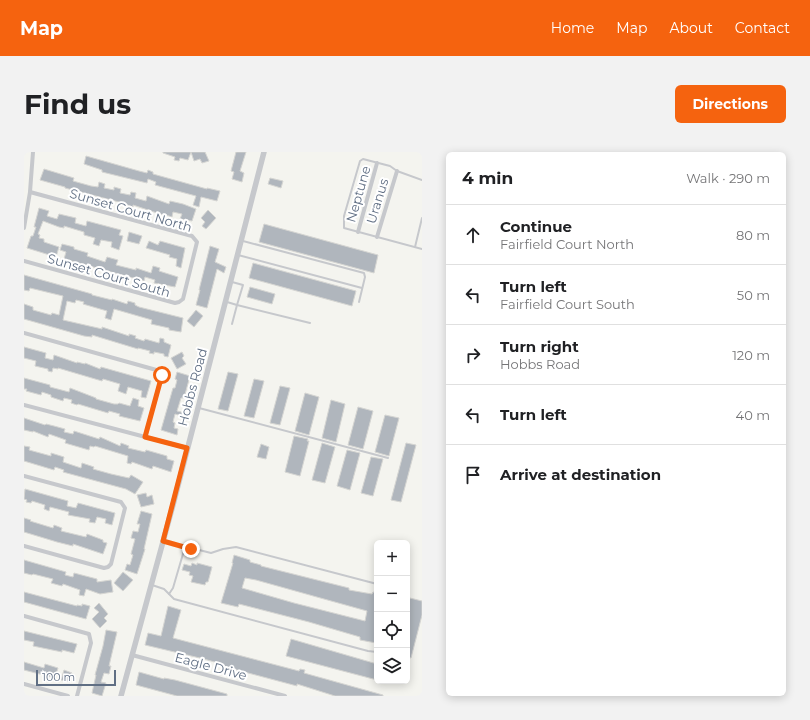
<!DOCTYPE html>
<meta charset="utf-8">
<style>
body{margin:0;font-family:Montserrat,sans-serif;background:#f2f2f2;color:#202124}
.controls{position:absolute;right:12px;bottom:12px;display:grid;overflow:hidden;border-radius:6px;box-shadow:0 2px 10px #0003}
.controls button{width:36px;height:36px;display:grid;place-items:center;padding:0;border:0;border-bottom:1px solid #e0e0e0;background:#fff;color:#202124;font:20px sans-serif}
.scale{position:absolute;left:12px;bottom:10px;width:80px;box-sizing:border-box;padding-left:4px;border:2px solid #606f84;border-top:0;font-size:11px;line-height:14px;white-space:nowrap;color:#606f84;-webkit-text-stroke:3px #fff;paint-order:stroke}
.stop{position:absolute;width:12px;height:12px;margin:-9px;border:3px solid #f5630f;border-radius:50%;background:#fff}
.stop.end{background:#f5630f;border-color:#fff;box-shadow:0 1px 4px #0008}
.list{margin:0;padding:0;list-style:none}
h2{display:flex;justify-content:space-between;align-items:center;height:52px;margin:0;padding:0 16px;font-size:17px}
h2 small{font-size:13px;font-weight:400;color:#757577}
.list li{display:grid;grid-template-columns:26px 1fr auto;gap:12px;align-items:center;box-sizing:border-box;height:60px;padding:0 16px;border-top:1px solid #e0e0e0}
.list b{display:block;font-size:15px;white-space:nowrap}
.list p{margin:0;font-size:13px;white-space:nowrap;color:#757577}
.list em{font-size:13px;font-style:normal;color:#757577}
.icon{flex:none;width:22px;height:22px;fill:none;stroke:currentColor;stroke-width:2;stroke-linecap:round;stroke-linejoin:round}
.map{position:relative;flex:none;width:398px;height:544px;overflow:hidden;border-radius:6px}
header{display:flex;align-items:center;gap:24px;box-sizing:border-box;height:56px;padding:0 20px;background:#f5630f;color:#fff}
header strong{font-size:19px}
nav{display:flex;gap:22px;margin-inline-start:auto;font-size:14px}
.intro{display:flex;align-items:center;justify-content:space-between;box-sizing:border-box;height:96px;padding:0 24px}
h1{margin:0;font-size:28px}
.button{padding:10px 18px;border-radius:6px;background:#f5630f;color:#fff;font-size:14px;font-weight:700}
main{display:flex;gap:24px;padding:0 24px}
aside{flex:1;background:#fff;border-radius:6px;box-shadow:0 2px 10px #0003}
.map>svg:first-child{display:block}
</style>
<header>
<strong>Map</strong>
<nav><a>Home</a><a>Map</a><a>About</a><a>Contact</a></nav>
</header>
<div class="intro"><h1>Find us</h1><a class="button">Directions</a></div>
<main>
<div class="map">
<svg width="398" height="544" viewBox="0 0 398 544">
<rect width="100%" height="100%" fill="#f4f4ef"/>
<g fill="#b0b6bd" stroke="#d5d5d2" fill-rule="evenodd">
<path d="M139 0H167L164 8 156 6 155 9 150 8 151 5 139 1Z"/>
<path d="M167 0H181L185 9 178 11 176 7 170 9Z"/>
<path d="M212 0H222L216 19 220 21 218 30 208 27 210 20 207 19Z"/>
<path d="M62 4 115 19 123 21 124 18 129 20V22L183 37V36L196 39 193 49 177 45 175 55 169 53 172 44 131 33 132 30 124 27 123 31 78 20V18L60 12Z"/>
<path d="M20 17 50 26 49 29 67 34 74 35 75 30 81 32 80 36 90 38V35L97 37 96 41 106 43 107 40 112 41 111 46 122 49 123 44 145 52 146 49 159 52 172 57 168 69 156 67 158 62 149 60 148 65 139 62V63L109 53V55L95 51V50L41 36V35L16 28Z"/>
<path d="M246 26 259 29 257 36 244 32Z"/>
<path d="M15 56 25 59 23 64 33 67 35 62 52 66 51 71 62 74 63 69 97 78 95 83 99 84 95 98 87 95 88 90 77 88 75 94 69 92 71 86 60 83V80L40 74V76L35 75 19 69 14 82 16 83 15 86 20 87V90L35 95 32 105 3 96 7 84H9L12 75H10Z"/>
<path d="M184 58 192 66 182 77 178 74 181 70 177 66Z"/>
<path d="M240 72 354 103 350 121 235 90Z"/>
<path d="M105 80 118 84 115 92 103 89Z"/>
<path d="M125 89 134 93 136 89 161 96 157 116 152 114 153 107 145 105 146 103 122 96Z"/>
<path d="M38 92 50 95V97L64 101 63 104 81 110 83 105 94 108 92 113 112 118V116L127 121 129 114 136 116 135 119 154 125 151 135 130 131 131 128 121 125 120 129 40 107 42 100 36 98Z"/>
<path d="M186 94 195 97 191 110 202 115 200 121 193 117 183 156 172 153 176 138H175Z"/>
<path d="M229 111 332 139 328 154 225 126Z"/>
<path d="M0 123 68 142V143L88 148V147L103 152 104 149 111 151V153L115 155 159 166 157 180 145 178V176L127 172 128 168 90 157 87 168 81 166 83 159 59 152 60 150 52 148 51 151 43 149 39 168 74 176 78 177V175L105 184V182L112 184 111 186 120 189 121 187 135 191 136 186 140 187V190L147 193 144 205 140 204V202L130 200V202L125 201 126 199 114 196V197L68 183V185L60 184 0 167V152L9 155V158L27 163 28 161 35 163 39 144 6 136 5 139 0 138Z"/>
<path d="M226 135 251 142 248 152 223 145Z"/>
<path d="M172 158 179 164 170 175 163 169Z"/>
<path d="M0 195 22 201 21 206 29 208 30 203 53 211V210L61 212V211L76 217 77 215 127 229 122 246 117 245 118 239 104 235 102 242 94 239 96 232 79 227 78 229 34 216V217L29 216 28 220 24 219V217L11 214 12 209 0 206Z"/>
<path d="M158 200 160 204 158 206 162 212 153 217 147 206Z"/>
<path d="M153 220 166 224 160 246H157L153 259 162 261 161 265 151 262 149 270 151 271 150 276 154 277 153 283 137 278 149 236H151L153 228 151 227Z"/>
<path d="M204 220 214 222 204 259 194 257Z"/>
<path d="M0 226 26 233V235L45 240 46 236 72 246V247L90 252H94L95 251 106 254 109 246 115 248 114 254 120 256 116 269 95 264 96 262 85 259 84 261 54 252 53 253 47 251 48 248 40 246 39 249 27 245V243L18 240 17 243 2 239 3 237H0Z"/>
<path d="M230 227 240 229 230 266 220 264Z"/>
<path d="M256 234 266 236 256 273 246 271Z"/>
<path d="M281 241 295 245 285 283 271 279Z"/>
<path d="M307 248 321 252 312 290 298 286Z"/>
<path d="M334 255 349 259 339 297 324 293Z"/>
<path d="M361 263 375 266 365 304 351 300Z"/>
<path d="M0 266 21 273 22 272 30 274 41 277 40 280 49 282 50 279 75 287 76 285 96 294 97 291 105 294 104 296 121 300 122 298 143 304V307L150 309 147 320 129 314 128 317 108 310 107 312 103 311 104 304 71 294 70 295 66 294 65 298 41 291 42 288 25 282 24 285 9 279V280L0 278Z"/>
<path d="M270 284 284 287 283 289H285L276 324 261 320Z"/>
<path d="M298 291 311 295 301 331 288 328Z"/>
<path d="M382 291 392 293 377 350 367 348Z"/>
<path d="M237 292 245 295 242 307 233 305Z"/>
<path d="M0 294 6 295 5 298 27 304V301L40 305 39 310 57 316 58 311 70 315 69 317 87 322 105 326 107 323 119 330 111 342 102 337 39 320 40 318 31 315 30 318 0 309Z"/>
<path d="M323 298 336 301 326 338 313 334Z"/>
<path d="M347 305 359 307 349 344 337 341Z"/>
<path d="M1 337 44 349 43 354 52 356 54 351 91 361 88 373 81 371 82 367 73 365 71 371 65 370 66 367 44 363 45 360 26 355 25 359 20 357 21 353 8 349 7 351 2 350 3 348 0 347Z"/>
<path d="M122 341 123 345 128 343 130 352 117 355 113 343Z"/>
<path d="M117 359 128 362 120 397H121L113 422 101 418 103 412 106 413 109 403 107 402 111 387 107 386 109 379 114 380 116 372H113Z"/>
<path d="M0 366 7 368 6 369 29 376 30 373 38 376 37 379 62 385 63 382 79 388V390L83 391 79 402 49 392V394L33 390 0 380Z"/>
<path d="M210 403 226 408V410L237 413V414L325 436V438L348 442 349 440 353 441V487L352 491 336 488V485L285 470 215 452 214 455 197 451 209 411H208ZM221 426 232 428 343 459 341 469 270 451 218 436Z"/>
<path d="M0 408 42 420 41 423 49 425 50 421 73 427V430L87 428 89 440 76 442 62 437 60 444 55 443 56 438 39 432 38 434 27 431 29 427 9 422 8 423 0 421Z"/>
<path d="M168 411 173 413V411L188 415 184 430H182L181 433 167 430 169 424 165 423 166 420 158 418 160 412 167 414Z"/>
<path d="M99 420 109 428 99 439 90 431Z"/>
<path d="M0 440 53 454V453L58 454V452L66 454 62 467 0 450Z"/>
<path d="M386 446 398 449V463L387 506 383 505V457Z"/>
<path d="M75 451 84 462 80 466 83 469 76 476 68 467 75 460 70 456Z"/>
<path d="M144 454 157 458 149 486 275 519 276 517 281 518 280 521 359 543V544H311L273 532V534L194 513V511L180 507 121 493 124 481 137 484Z"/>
<path d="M82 478 93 480 85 514H87L85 522 80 521 77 530 82 531 78 544 68 541 72 523H71L79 494Z"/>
<path d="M0 479 53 492 50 501 38 498V500L9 494 10 490 0 488Z"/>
<path d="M267 487 353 512V528L262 504Z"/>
<path d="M0 510 20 516 21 512 34 516 31 526 0 518Z"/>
<path d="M40 518 48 521 46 530 37 528Z"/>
<path d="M115 520 140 527V526L151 528 203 542V544H153L112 533Z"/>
</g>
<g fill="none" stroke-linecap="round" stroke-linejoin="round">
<g stroke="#c6c8cc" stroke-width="2">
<path d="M398 28 373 19 366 14 339 7 336 9 320 64V76L398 97"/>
<path d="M219 89 340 121 341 125 335 150"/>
<path d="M391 95 398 66"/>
<path d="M214 103 338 136"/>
<path d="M203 150 213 153 219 133 208 130"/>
<path d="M208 172 213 153 286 171"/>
<path d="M175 256 364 306"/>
<path d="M140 389 187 401 199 397 212 395 353 432"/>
<path d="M128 433 140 437 150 447 344 499 353 500"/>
<path d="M145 442 149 436 161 395"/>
</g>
<g stroke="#c6c8cc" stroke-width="4">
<path d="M0 76 6 40 9 0"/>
<path d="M334 80 353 11"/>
<path d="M353 85 373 19"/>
<path d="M0 109 151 151 155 150 159 147 173 90 168 84 6 40"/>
<path d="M0 181 136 219 138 223 121 285"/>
<path d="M0 253 163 296"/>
<path d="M0 324 97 350 101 356 87 412 84 415 80 416 0 394"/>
<path d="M0 464 65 482 67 491 53 544"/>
<path d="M108 503 261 544"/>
<path d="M0 532 44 544"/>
</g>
<path stroke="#c6c8cc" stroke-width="5.5" d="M97 544 149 353 240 0"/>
</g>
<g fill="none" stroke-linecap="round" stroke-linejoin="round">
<path stroke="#f5630f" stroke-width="5" d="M138 223 121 285 163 296 139 389 167 397"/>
</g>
<g text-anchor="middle" stroke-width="4" stroke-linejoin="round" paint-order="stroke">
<g font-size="13" fill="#606f84" stroke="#fff">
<text transform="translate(334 42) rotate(-74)" y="5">Neptune</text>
<text transform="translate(353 49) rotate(-73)" y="5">Uranus</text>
<text transform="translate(107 58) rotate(16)" y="5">Sunset Court North</text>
<text transform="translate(85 123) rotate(16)" y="5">Sunset Court South</text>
<text transform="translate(168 235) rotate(-75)" y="5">Hobbs Road</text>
<text transform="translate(187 514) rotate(15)" y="5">Eagle Drive</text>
</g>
</g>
</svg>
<div class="controls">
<button>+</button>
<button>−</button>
<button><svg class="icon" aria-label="locate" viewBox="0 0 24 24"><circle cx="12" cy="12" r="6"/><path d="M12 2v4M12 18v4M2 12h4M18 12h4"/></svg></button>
<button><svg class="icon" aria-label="layers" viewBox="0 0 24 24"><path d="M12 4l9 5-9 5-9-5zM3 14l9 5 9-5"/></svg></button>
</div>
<div class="scale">100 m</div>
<div class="stop" style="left:138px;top:223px"></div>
<div class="stop end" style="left:167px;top:397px"></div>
</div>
<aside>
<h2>4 min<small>Walk · 290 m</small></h2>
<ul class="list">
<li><svg class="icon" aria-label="ahead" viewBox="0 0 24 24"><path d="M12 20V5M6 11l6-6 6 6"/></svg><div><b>Continue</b><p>Fairfield Court North</p></div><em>80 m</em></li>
<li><svg class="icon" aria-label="left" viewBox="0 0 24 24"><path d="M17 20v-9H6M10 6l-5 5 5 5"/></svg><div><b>Turn left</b><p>Fairfield Court South</p></div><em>50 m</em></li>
<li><svg class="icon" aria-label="right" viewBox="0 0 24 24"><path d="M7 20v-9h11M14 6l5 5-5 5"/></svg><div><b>Turn right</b><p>Hobbs Road</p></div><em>120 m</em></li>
<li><svg class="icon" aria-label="left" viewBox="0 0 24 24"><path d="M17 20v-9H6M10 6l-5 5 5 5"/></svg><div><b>Turn left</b></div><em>40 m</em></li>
<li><svg class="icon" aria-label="arrive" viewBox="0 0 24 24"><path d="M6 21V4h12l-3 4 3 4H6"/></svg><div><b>Arrive at destination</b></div></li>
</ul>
</aside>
</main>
